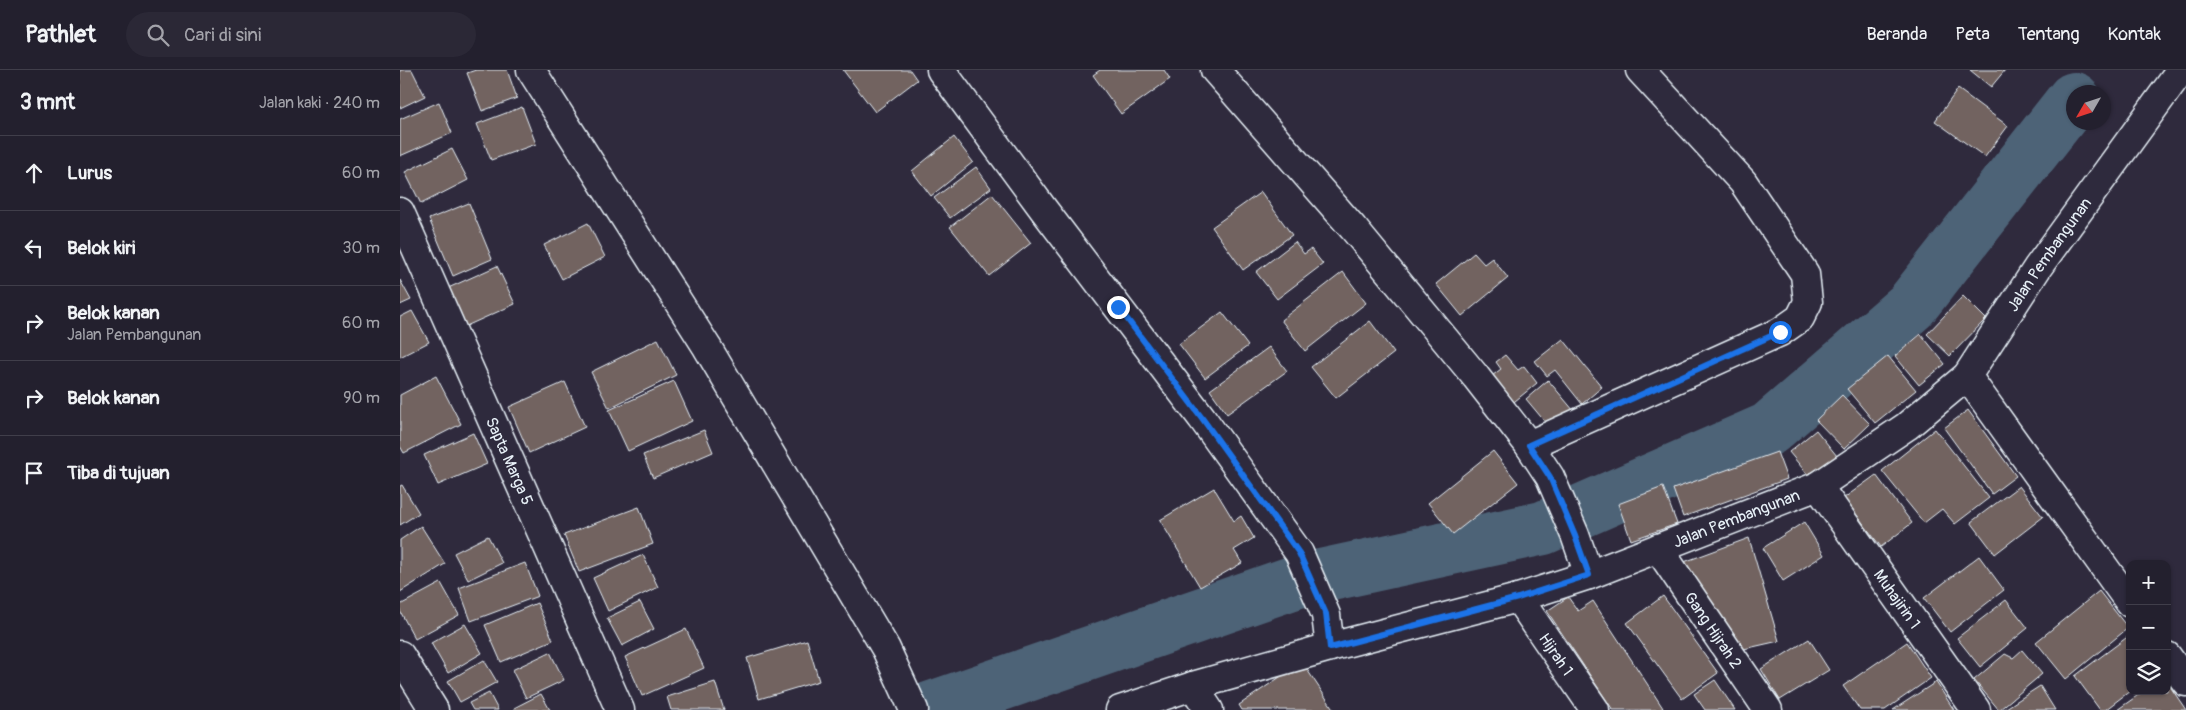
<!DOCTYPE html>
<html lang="id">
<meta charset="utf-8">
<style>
body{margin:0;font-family:Pangolin,sans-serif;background:#2b2836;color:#f1f3f6}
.controls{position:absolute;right:15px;bottom:15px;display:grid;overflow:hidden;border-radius:10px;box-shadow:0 1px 4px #0004}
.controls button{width:45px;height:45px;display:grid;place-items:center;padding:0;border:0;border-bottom:1px solid #403e4a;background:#23202e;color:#f1f3f6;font:25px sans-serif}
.compass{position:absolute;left:1666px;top:15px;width:45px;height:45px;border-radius:50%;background:#23202e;box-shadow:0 1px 4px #0004;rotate:231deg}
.stop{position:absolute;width:15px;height:15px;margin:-11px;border:4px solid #1a73e8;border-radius:50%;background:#fff}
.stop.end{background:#1a73e8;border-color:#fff;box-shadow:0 1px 5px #0008}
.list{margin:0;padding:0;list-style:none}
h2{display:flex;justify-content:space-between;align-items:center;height:65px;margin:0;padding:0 20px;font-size:21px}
h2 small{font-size:16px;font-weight:400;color:#a3a3aa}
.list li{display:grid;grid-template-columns:32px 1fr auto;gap:15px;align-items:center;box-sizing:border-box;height:75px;padding:0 20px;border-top:1px solid #403e4a}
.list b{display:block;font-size:19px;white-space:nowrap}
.list p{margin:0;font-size:16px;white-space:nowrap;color:#a3a3aa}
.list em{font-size:16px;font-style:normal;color:#a3a3aa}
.icon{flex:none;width:28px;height:28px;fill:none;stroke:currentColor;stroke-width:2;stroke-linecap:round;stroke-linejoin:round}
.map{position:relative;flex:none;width:1786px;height:640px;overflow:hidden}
header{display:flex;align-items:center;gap:30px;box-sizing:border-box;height:70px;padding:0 25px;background:#23202e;border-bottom:1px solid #403e4a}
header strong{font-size:24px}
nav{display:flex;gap:28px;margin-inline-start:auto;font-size:18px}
.search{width:350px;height:45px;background:#2b2836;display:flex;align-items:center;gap:12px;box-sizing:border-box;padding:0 18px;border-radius:28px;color:#a3a3aa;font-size:19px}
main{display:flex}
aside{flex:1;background:#23202e}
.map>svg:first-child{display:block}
</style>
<header>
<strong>Pathlet</strong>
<div class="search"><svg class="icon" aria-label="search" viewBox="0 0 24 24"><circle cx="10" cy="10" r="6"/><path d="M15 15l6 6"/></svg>Cari di sini</div>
<nav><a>Beranda</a><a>Peta</a><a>Tentang</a><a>Kontak</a></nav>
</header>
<main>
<aside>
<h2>3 mnt<small>Jalan kaki · 240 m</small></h2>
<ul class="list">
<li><svg class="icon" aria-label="ahead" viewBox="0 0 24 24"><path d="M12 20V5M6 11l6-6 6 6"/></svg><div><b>Lurus</b></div><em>60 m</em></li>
<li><svg class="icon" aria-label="left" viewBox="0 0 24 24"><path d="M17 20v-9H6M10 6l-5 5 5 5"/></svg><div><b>Belok kiri</b></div><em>30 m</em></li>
<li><svg class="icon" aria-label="right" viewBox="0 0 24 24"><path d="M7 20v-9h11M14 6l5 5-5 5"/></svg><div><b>Belok kanan</b><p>Jalan Pembangunan</p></div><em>60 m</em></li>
<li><svg class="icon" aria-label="right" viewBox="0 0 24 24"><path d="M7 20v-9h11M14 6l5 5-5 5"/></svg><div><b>Belok kanan</b></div><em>90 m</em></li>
<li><svg class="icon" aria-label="arrive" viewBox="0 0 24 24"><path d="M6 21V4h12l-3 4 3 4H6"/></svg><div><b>Tiba di tujuan</b></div></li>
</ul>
</aside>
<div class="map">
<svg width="1786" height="640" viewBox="0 0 1786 640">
<rect width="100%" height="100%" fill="#2f2a3d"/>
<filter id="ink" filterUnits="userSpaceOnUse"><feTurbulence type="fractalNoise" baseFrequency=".02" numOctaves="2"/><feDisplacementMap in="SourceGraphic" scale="10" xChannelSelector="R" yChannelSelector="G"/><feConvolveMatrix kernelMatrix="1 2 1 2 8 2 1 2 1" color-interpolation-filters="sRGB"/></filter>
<g filter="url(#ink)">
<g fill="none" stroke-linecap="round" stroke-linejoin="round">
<path stroke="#4d6377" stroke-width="54" d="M526 640 898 511 1143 458 1369 359 1511 236 1674 29"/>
</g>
<g fill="#726360" stroke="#e8f1f8">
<path d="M0 0H12L25 26 0 38Z"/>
<path d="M76 0H107L117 28 82 41 67 3Z"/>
<path d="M443 0H510L517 10 475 42Z"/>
<path d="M700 0H764L770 9 721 44 693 5Z"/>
<path d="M1570 0H1605L1591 17Z"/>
<path d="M1558 19 1608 56 1585 87 1535 51Z"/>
<path d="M39 32 52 63 0 86V49Z"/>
<path d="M122 37 136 74 91 90 77 54Z"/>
<path d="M554 67 573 92 531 126 512 101Z"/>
<path d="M52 79 68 110 21 134 5 102Z"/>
<path d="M576 97 591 118 550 148 534 128Z"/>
<path d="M861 122 892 165 843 200 812 157Z"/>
<path d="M592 124 631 173 589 206 550 157Z"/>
<path d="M69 133 92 189 53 206 29 149Z"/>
<path d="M188 153 205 187 162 209 144 175Z"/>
<path d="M895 172 904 184 911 179 923 194 877 229 856 202Z"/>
<path d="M1074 183 1084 194 1092 188 1108 208 1062 246 1036 214Z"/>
<path d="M97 196 115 234 64 257 46 219Z"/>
<path d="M943 202 966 233 905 281 881 250Z"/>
<path d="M0 210 11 230 0 235Z"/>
<path d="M1563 226 1586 249 1550 286 1527 264Z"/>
<path d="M12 241 29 272 0 287V247Z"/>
<path d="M822 242 848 276 805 308 779 274Z"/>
<path d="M970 251 994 283 936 328 911 297Z"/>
<path d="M1521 264 1545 294 1519 315 1495 286Z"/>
<path d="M258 269 276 305 209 338 191 302Z"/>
<path d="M1163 269 1202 317 1182 334 1155 300 1147 306 1135 291Z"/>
<path d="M869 277 887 301 827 344 810 320Z"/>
<path d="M1105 285 1118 300 1124 296 1137 313 1109 336 1088 309 1101 299 1096 292Z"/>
<path d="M1488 286 1516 320 1475 353 1447 319Z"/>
<path d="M36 306 61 354 4 383 0 376V325Z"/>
<path d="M1148 310 1174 341 1151 359 1126 329Z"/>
<path d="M274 311 292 351 228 381 209 340Z"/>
<path d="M165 312 185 357 129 383 109 337Z"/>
<path d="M1442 325 1470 354 1444 379 1416 350Z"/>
<path d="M1568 340 1616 406 1592 424 1544 358Z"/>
<path d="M1535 359 1589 428 1555 454 1542 439 1524 453 1482 401Z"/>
<path d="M304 360 313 382 253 408 243 385Z"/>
<path d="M1416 360 1437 386 1408 405 1389 382Z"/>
<path d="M73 363 87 394 38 415 24 385Z"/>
<path d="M1093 381 1118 413 1053 464 1028 433Z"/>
<path d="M1377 382 1387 409 1283 447 1273 419Z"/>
<path d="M1476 405 1512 453 1481 477 1444 428Z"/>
<path d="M2 415 19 443 0 455V416Z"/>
<path d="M1619 416 1643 447 1595 484 1571 452Z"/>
<path d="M1263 417 1277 454 1231 470 1218 434Z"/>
<path d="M814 418 834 451 841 446 854 468 834 480 842 493 800 517 760 450Z"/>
<path d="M239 437 253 474 179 502 164 465Z"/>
<path d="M1404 452 1424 485 1383 511 1363 478Z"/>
<path d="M21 456 45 494 0 522V470Z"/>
<path d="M88 466 102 493 68 510 54 483Z"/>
<path d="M1349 468 1379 571 1335 581 1284 492Z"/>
<path d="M243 485 258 517 208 541 193 508Z"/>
<path d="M1579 486 1604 520 1550 562 1524 528Z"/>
<path d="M125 493 138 526 71 551 59 518Z"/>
<path d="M41 513 59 545 15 569 0 541V535Z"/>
<path d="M1699 521 1728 558 1666 609 1636 572Z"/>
<path d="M1263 526 1318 603 1282 629 1227 553Z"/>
<path d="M1168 527 1178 541 1193 531 1263 638 1259 640H1213L1147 541Z"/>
<path d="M1606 530 1628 558 1580 597 1557 568Z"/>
<path d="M240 532 254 559 222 576 207 548Z"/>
<path d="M137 533 153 570 101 592 85 555Z"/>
<path d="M65 554 82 583 48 603 31 573Z"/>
<path d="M286 559 304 598 242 626 225 587Z"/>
<path d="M1730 565V621L1705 640H1700L1675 606Z"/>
<path d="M1409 569 1429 600 1380 630 1361 599Z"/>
<path d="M407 570 419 611 359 629 347 588Z"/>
<path d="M1507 572 1531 608 1485 640H1460L1443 616Z"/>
<path d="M1622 580 1642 604 1599 640 1574 610 1605 584 1613 588Z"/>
<path d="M150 582 164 610 126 628 112 600Z"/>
<path d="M84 590 97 612 60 632 48 611Z"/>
<path d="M902 592 934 640H842L839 635Z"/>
<path d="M1315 610 1335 640H1305L1294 624Z"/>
<path d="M315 612 324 640H271L267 627Z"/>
<path d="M1536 612 1554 640H1493Z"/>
<path d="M1767 612 1786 640H1717L1744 621H1767Z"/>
<path d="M1640 616 1655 640H1603Z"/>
<path d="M89 623 98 640H73L69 633Z"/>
<path d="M141 624 150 640H115L114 638Z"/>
</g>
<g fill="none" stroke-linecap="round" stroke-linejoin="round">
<defs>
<g id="minor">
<path d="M131 0 307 277 486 579 514 640"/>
<path d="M541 0 644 140 802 348 899 483 926 545 930 577"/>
<path d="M815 0 953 158 1076 307 1129 375 1150 407 1175 465 1189 505"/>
<path id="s1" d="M0 142 220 640"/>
<path d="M1567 306 1730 533"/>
<path d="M1129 375 1380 262 1400 248 1408 232 1405 204 1343 112 1240 0"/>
<path id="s2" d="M1418 416 1576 640"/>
<path id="s3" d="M1258 478 1368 640"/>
<path id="s4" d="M1118 528 1195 640"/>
<path d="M0 585 34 640"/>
<path d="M1767 586 1786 612"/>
<path d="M793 616 809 640"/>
<path id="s5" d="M720 640 793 616 930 577 1118 528 1189 505 1418 416 1507 356 1567 306 1638 197 1781 0"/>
</g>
</defs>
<use href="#minor" stroke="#e8f1f8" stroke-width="31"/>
<use href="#minor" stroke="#2f2a3d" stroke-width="28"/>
</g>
</g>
<g fill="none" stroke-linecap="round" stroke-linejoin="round" filter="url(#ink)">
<path stroke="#1a73e8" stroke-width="6" d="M718 237 802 348 899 483 926 544 930 578 1118 528 1189 505 1175 466 1150 407 1129 375 1380 262"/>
</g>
<g text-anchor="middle" stroke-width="4.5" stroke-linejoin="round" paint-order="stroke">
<g font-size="16" fill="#e8f1f8" stroke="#2f2a3d">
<text dy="6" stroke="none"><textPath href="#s5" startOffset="1066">Jalan Pembangunan</textPath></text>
<text dy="6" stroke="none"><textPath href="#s1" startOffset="272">Sapta Marga 5</textPath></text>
<text dy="6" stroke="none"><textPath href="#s5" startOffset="646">Jalan Pembangunan</textPath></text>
<text dy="6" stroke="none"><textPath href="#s2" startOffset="138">Muhajirin 1</textPath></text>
<text dy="6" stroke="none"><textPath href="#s3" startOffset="99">Gang Hijrah 2</textPath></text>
<text dy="6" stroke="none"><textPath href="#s4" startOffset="68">Hijrah 1</textPath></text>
</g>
</g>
</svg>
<div class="controls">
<button>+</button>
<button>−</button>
<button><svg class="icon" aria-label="layers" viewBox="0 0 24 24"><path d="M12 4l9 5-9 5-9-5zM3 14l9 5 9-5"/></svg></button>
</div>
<svg class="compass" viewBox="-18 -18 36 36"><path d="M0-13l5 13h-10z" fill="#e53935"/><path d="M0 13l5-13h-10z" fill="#a3a3aa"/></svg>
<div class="stop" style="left:1380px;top:262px"></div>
<div class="stop end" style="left:718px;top:237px"></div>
</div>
</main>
